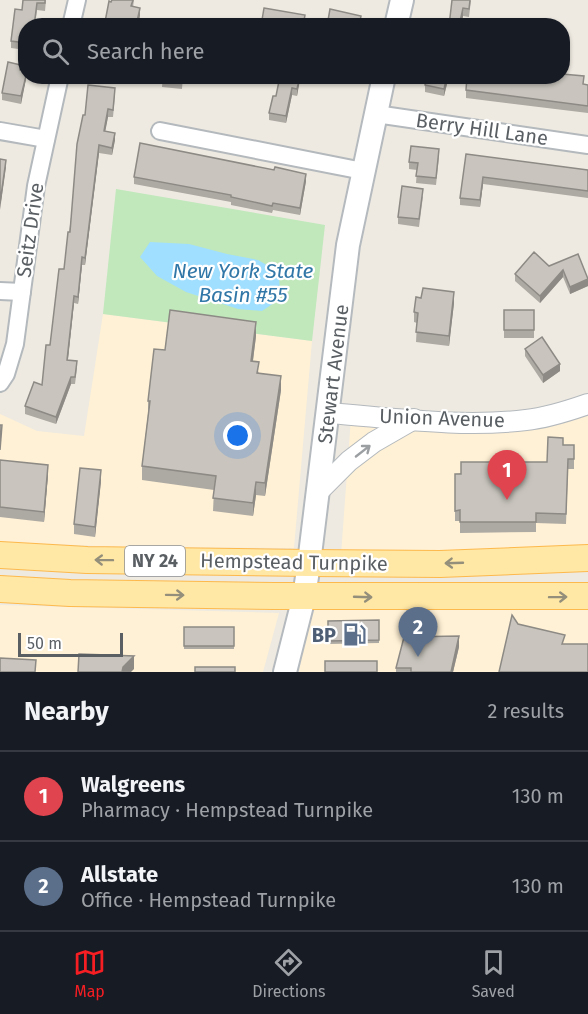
<!DOCTYPE html>
<meta charset="utf-8">
<style>
body{margin:0;font-family:"Fira Sans",sans-serif;background:#20242c;color:#f1f3f6}
.scale{position:absolute;left:18px;bottom:15px;width:105px;box-sizing:border-box;padding-left:6px;border:3px solid #5a5f64;border-top:0;font-size:16px;line-height:21px;white-space:nowrap;color:#5a5f64;-webkit-text-stroke:4px #fff;paint-order:stroke}
.you{position:absolute;left:238px;top:436px;width:21px;height:21px;margin:-15px;border:4px solid #fff;border-radius:50%;background:#1a73e8;box-shadow:0 0 0 9px #1a73e833}
.badge{display:grid;place-items:center;width:39px;height:39px;border-radius:50%;background:#f71e23;color:#fff;font-size:20px;font-weight:700}
.pin{position:absolute;translate:-50% -50px;filter:drop-shadow(0 2px 3px #0008)}
.pin::after{content:'';position:absolute;top:32px;width:21px;height:18px;background:inherit;clip-path:polygon(0 0,100% 0,50% 100%)}
.list{margin:0;padding:0;list-style:none}
h2{display:flex;justify-content:space-between;align-items:center;height:78px;margin:0;padding:0 24px;font-size:26px}
h2 small{font-size:20px;font-weight:400;color:#9ea1a6}
.list li{display:grid;grid-template-columns:39px 1fr auto;gap:18px;align-items:center;box-sizing:border-box;height:90px;padding:0 24px;border-top:2px solid #363941}
.list b{display:block;font-size:22px;white-space:nowrap}
.list p{margin:0;font-size:20px;white-space:nowrap;color:#9ea1a6}
.list em{font-size:20px;font-style:normal;color:#9ea1a6}
.icon{flex:none;width:33px;height:33px;fill:none;stroke:currentColor;stroke-width:2;stroke-linecap:round;stroke-linejoin:round}
.map{position:relative;flex:none;width:588px;height:672px;overflow:hidden}
.search{position:absolute;background:#171b24;box-shadow:0 2px 4px #0004;left:18px;right:18px;top:18px;height:66px;display:flex;align-items:center;gap:15px;box-sizing:border-box;padding:0 21px;border-radius:24px;color:#9ea1a6;font-size:22px}
.sheet{height:258px;background:#171b24}
nav{display:flex;justify-content:space-around;align-items:center;box-sizing:border-box;height:84px;border-top:2px solid #363941;background:#171b24;font-size:16px;color:#9ea1a6}
nav a{display:grid;justify-items:center;gap:3px}
nav .on{color:#f71e23}
.map>svg:first-child{display:block}
</style>
<div class="map">
<svg width="588" height="672" viewBox="0 0 588 672">
<rect width="100%" height="100%" fill="#eeeae1"/>
<g fill="#fff1d5">
<path d="M103 314 312 341 294 548 122 547 0 542V414L37 431 84 436Z"/>
<path d="M588 405V558L341 555 351 418 441 428Z"/>
<path d="M312 602H588V672H299Z"/>
<path d="M0 605 279 613 263 672H0Z"/>
</g>
<path fill="#c0e8bb" d="M116 189 325 225 312 341 103 314Z"/>
<path fill="#a0dfff" d="M150 242 189 244 227 254 258 260 279 272 280 299 262 311 238 309 186 292 157 276 140 257Z"/>
<g fill="none" stroke-linecap="round" stroke-linejoin="round">
<defs>
<g id="minor">
<path d="M71 26 77 0"/>
<path d="M376 114 588 145"/>
<path d="M0 131 46 139"/>
<path d="M160 131 363 171"/>
<path d="M0 291 22 292"/>
<path d="M0 383 6 374 15 344 36 186 60 76"/>
</g>
<g id="tertiary">
<path d="M329 413C394 418 461 428 526 420 547 418 568 411 588 404"/>
<path d="M320 490 349 461 374 442 414 419"/>
</g>
<g id="secondary">
<path d="M396 26 402 0"/>
<path d="M285 672 304 597 309 563 348 245 384 76"/>
</g>
<g id="primary">
<path d="M0 555 87 560 309 563 440 564 588 558"/>
<path d="M0 589 70 593 274 596H588"/>
</g>
</defs>
<use href="#minor" stroke="#b4b9bd" stroke-width="20"/>
<use href="#tertiary" stroke="#b4b9bd" stroke-width="22"/>
<use href="#secondary" stroke="#b5babf" stroke-width="26"/>
<use href="#primary" stroke="#fdb94c" stroke-width="28"/>
<use href="#minor" stroke="#fff" stroke-width="16"/>
<use href="#tertiary" stroke="#fff" stroke-width="20"/>
<use href="#secondary" stroke="#fff" stroke-width="22"/>
<use href="#primary" stroke="#ffe7a5" stroke-width="26"/>
</g>
<g fill="#ada9a3">
<path d="M23 0H46L45 11 37 10 35 26H26V50L11 48V41L22 10Z"/>
<path d="M112 0H134L133 7 140 15 138 26H105V22Z"/>
<path d="M471 0 469 17 463 16 461 26H449Z"/>
<path d="M21 70 26 76V79L21 104 2 100V93Z"/>
<path d="M163 76H183L182 89 162 87Z"/>
<path d="M300 76 297 96 292 95 286 123 269 120V113L276 96Z"/>
<path d="M427 76H449L444 96 425 92V85Z"/>
<path d="M584 85H588V113L466 98V90Z"/>
<path d="M115 95 113 117H108L105 131 115 140 112 155 99 153 85 265H82L78 304 74 303 68 360 77 368 75 384H71L56 424 25 414V406L42 385 64 269 85 115Z"/>
<path d="M466 154 588 170V198L483 184 480 207 460 205V198Z"/>
<path d="M439 157 436 185 416 183 417 170 409 169V162Z"/>
<path d="M134 177 306 181 300 215 273 210 272 213 231 205V202L134 184Z"/>
<path d="M423 196 419 227 398 224V217Z"/>
<path d="M549 266 588 278V286L570 294 563 277 540 303 515 281V274Z"/>
<path d="M454 303 449 346 416 342 417 323 414 322V312Z"/>
<rect x="504" y="310" width="30" height="28"/>
<path d="M256 336 253 361 259 373 281 390 265 496 256 495 253 516 213 511 214 490 142 480V466L148 414V401L165 350Z"/>
<path d="M525 349 560 371 543 383 525 356Z"/>
<path d="M563 445H574V469H568L566 524 536 523V532L460 533V521H455V474L547 462Z"/>
<path d="M0 460 48 475 44 522 0 517Z"/>
<path d="M101 481 95 537 74 534V524Z"/>
<path d="M379 620V643L328 644V621Z"/>
<rect x="184" y="627" width="50" height="22"/>
<path d="M459 647 453 672H396V668Z"/>
</g>
<g fill="#8d8a85">
<path d="M140 8V15L138 26H136Z"/>
<path d="M463 8V16L461 26H459Z"/>
<path d="M26 76V79L21 104V96Z"/>
<path d="M300 76V80L297 96V89Z"/>
<path d="M447 76H449L444 96V89Z"/>
<path d="M292 88V95L286 123V116Z"/>
<path d="M108 109V117L104 138V131Z"/>
<path d="M115 133V140L112 155V148Z"/>
<path d="M99 145V153L85 265V258Z"/>
<path d="M6 160V167L0 210V203Z"/>
<path d="M306 174V181L300 215V208Z"/>
<path d="M483 177V184L480 207V200Z"/>
<path d="M82 257V265L78 304V297Z"/>
<path d="M563 270V277L540 303V296Z"/>
<path d="M588 279V286L570 294V287Z"/>
<path d="M454 292V303L449 346V336Z"/>
<path d="M74 296V303L67 367V360Z"/>
<path d="M256 322V336L251 375V361Z"/>
<path d="M560 364V371L543 383V375Z"/>
<path d="M281 376V390L265 496V483Z"/>
<path d="M71 377V384L56 424V417Z"/>
<path d="M48 465V475L44 522V512Z"/>
<path d="M101 470V481L95 537V527Z"/>
<path d="M256 482V495L253 516V503Z"/>
<path d="M459 636V647L453 672H451Z"/>
<path d="M134 656V669L131 672H122L123 667Z"/>
</g>
<g fill="#c9c5be" stroke="#8d8a85" stroke-width="1.5">
<path d="M23 0H45V3H37L34 26H26V43L11 41 15 9 22 10Z"/>
<path d="M112 0H133L131 6 140 8 136 26H122L105 22 109 1 111 2Z"/>
<path d="M452 0H470L469 9 463 8 459 26H449Z"/>
<path d="M264 8 305 15 303 26H261Z"/>
<path d="M330 9 361 16 359 26H327Z"/>
<path d="M8 62 21 65 20 70 26 71V76L21 96 2 93Z"/>
<path d="M562 74 584 76 583 84 588 85V106L466 90 467 76H530L558 80 559 76H562Z"/>
<path d="M163 76H182V82L162 80Z"/>
<path d="M280 76H300L297 89 292 88 286 116 269 113 273 96H276Z"/>
<path d="M427 76H447L444 89 425 85Z"/>
<path d="M88 85 115 88 113 110 108 109 104 131 115 133 112 148 99 145 85 258 82 257 78 297 74 296 67 360 77 361 75 377H71L56 417 25 406 34 382 42 385 46 345H50L59 269H64L68 232H70L77 144 83 115H85Z"/>
<path d="M140 143 274 170 275 167 306 174 300 208 273 203 272 206 231 197V195L134 177Z"/>
<path d="M411 146 439 149 436 178 416 176 418 163 409 162Z"/>
<path d="M466 154 588 170V191L483 177 480 200 460 198Z"/>
<path d="M0 159 6 160 0 203Z"/>
<path d="M402 186 423 189 419 219 398 217Z"/>
<path d="M534 252 549 266 578 254 588 279 570 287 563 270 540 296 515 274Z"/>
<path d="M423 288 454 292 449 336 416 332 418 313 414 312 416 297 421 298Z"/>
<path d="M170 310 256 322 251 361 259 362 257 373 281 376 265 483 256 482 253 503 213 498 216 476 142 466 150 401H148L154 349 165 350Z"/>
<rect x="504" y="310" width="30" height="20"/>
<path d="M542 337 560 364 543 375 525 349Z"/>
<path d="M0 425H2L0 450Z"/>
<path d="M548 437 563 438V445H574V459H568L566 514 536 513V522H460V510L455 511V474H461V462H547Z"/>
<path d="M0 460 48 465 44 512 0 507Z"/>
<path d="M80 468 101 470 95 527 74 524Z"/>
<path d="M512 615 518 624 565 635 562 644H588V672H499Z"/>
<path d="M379 620V640L328 641V621Z"/>
<rect x="184" y="627" width="50" height="19"/>
<path d="M459 636 451 672H411V668H396L404 637Z"/>
<path d="M79 654 134 656 123 667 122 672H78Z"/>
<path d="M0 658 36 660 35 672H0Z"/>
<rect x="325" y="661" width="52" height="11"/>
<rect x="195" y="667" width="40" height="5"/>
</g>
<defs><path id="oneway-shaft" d="M-6 0H5M1.5-3L5.5 0L1.5 3" fill="none" stroke-width="1.6" stroke-linecap="round" stroke-linejoin="round" transform="scale(1.5)"/></defs>
<use stroke="#9c9fa2" href="#oneway-shaft" transform="translate(363 451) rotate(-38)"/>
<g stroke="#948f7b">
<use href="#oneway-shaft" transform="translate(104 560) rotate(-179)"/>
<use href="#oneway-shaft" transform="translate(454 563) rotate(178)"/>
<use href="#oneway-shaft" transform="translate(175 595) rotate(1)"/>
<use href="#oneway-shaft" transform="translate(363 597) rotate(2)"/>
<use href="#oneway-shaft" transform="translate(558 597) rotate(-1)"/>
</g>
<defs>
<symbol id="fuel-bare" viewBox="-9 -9 18 18"><path d="M-5.5-6h7V0h2V4h1.3V-2.5L3-4.5l.8-.8L6-3V5H2.5V1h-1V6h-7ZM-4.2-4.7v3.2H.2V-4.7Z" fill="#5c6f8a" stroke="#fff" stroke-width="2.5" paint-order="stroke"/></symbol>
</defs>
<g fill-rule="evenodd">
<use href="#fuel-bare" x="338" y="618" width="33" height="33"/>
</g>
<g text-anchor="middle" stroke-width="4.5" stroke-linejoin="round" paint-order="stroke">
<rect fill="#fff" stroke="#8c8f92" stroke-width="1.5" x="125" y="546" width="60" height="30" rx="4.5"/>
<g font-size="18" font-weight="bold" fill="#5a5f64">
<text x="155" y="567">NY 24</text>
</g>
<g font-size="20" fill="#5a5f64" stroke="#fff">
<text transform="translate(482 129) rotate(8)" y="7">Berry Hill Lane</text>
<text transform="translate(30 230) rotate(-82)" y="7">Seitz Drive</text>
<text transform="translate(333 374) rotate(-83)" y="7">Stewart Avenue</text>
<text transform="translate(442 418) rotate(2)" y="7">Union Avenue</text>
<text transform="translate(294 562) rotate(1)" y="7">Hempstead Turnpike</text>
</g>
<g font-size="20" font-weight="bold" fill="#4e5e75" stroke="#fff" text-anchor="end">
<text x="336" y="642">BP</text>
</g>
<g font-size="21" font-style="italic" fill="#3177a7" stroke="#fff">
<text x="243" y="278">New York State<tspan x="243" dy="24">Basin #55</tspan></text>
</g>
</g>
</svg>
<div class="scale">50 m</div>
<div class="you"></div>
<div class="pin badge" style="left:507px;top:500px;background:#e0444e">1</div>
<div class="pin badge" style="left:418px;top:657px;background:#5c6f8a">2</div>
<div class="search"><svg class="icon" aria-label="search" viewBox="0 0 24 24"><circle cx="10" cy="10" r="6"/><path d="M15 15l6 6"/></svg>Search here</div>
</div>
<section class="sheet">
<h2>Nearby<small>2 results</small></h2>
<ul class="list">
<li><span class="badge" style="background:#e0444e">1</span><div><b>Walgreens</b><p>Pharmacy · Hempstead Turnpike</p></div><em>130 m</em></li>
<li><span class="badge" style="background:#5c6f8a">2</span><div><b>Allstate</b><p>Office · Hempstead Turnpike</p></div><em>130 m</em></li>
</ul>
</section>
<nav>
<a class="on"><svg class="icon" aria-label="map" viewBox="0 0 24 24"><path d="M3 6l6-2 6 2 6-2v14l-6 2-6-2-6 2zM9 4v14M15 6v14"/></svg>Map</a>
<a><svg class="icon" aria-label="directions" viewBox="0 0 24 24"><path d="M12 3l9 9-9 9-9-9zM9 14v-3h6M13 9l2 2-2 2"/></svg>Directions</a>
<a><svg class="icon" aria-label="saved" viewBox="0 0 24 24"><path d="M7 4h10v16l-5-4-5 4z"/></svg>Saved</a>
</nav>
